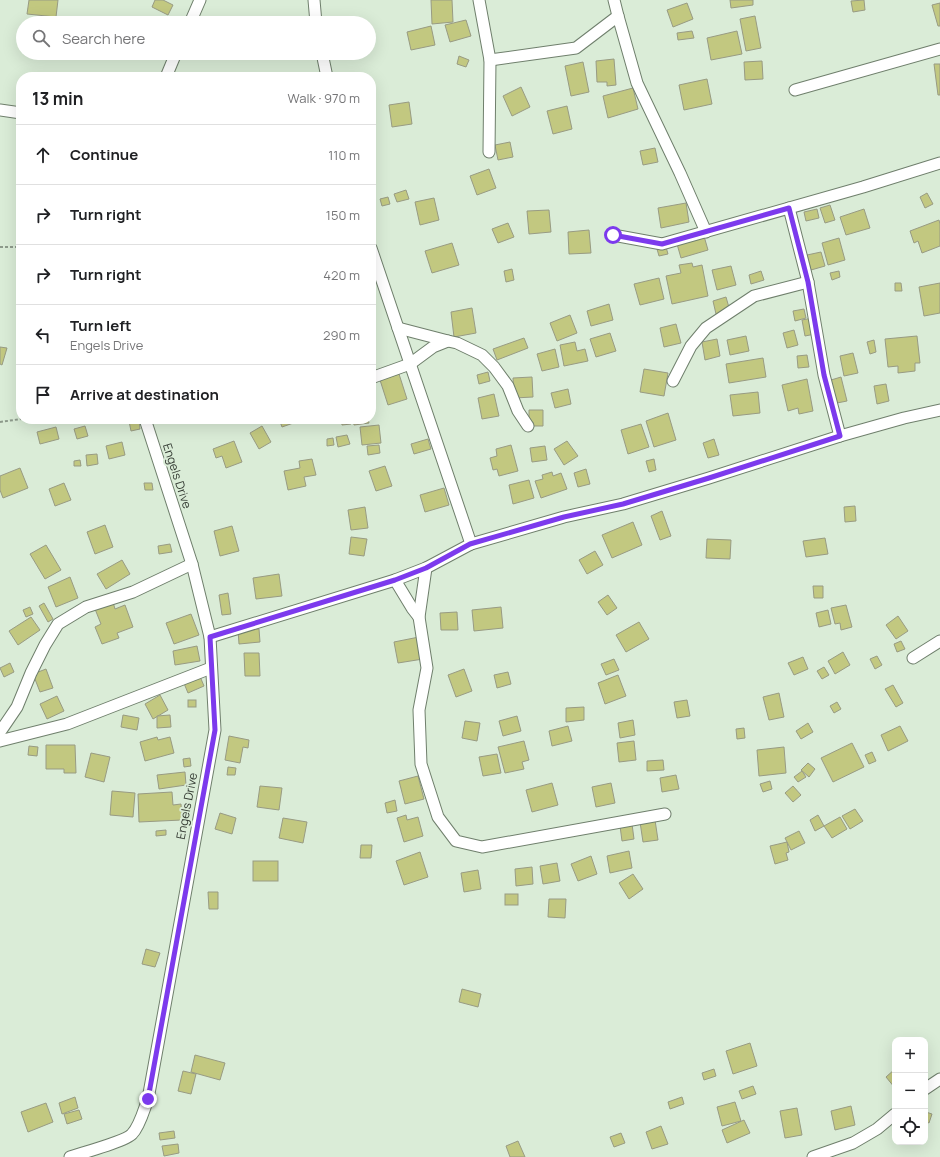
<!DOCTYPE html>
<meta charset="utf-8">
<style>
body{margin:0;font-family:Manrope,sans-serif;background:#f6f6f6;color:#202124}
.controls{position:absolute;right:12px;bottom:12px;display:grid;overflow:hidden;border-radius:8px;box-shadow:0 4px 16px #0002}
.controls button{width:36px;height:36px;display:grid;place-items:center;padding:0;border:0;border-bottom:1px solid #e0e0e0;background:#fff;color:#202124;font:20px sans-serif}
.stop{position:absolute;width:12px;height:12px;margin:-9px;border:3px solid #7c3aed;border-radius:50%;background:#fff}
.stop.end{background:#7c3aed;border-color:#fff;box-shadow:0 1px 4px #0008}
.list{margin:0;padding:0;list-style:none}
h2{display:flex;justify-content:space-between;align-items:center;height:52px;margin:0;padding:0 16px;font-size:17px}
h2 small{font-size:13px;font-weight:400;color:#757577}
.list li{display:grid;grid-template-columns:26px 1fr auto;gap:12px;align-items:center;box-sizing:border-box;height:60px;padding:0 16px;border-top:1px solid #e0e0e0}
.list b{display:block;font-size:15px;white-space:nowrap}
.list p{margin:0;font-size:13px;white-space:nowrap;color:#757577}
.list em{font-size:13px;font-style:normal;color:#757577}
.icon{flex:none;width:22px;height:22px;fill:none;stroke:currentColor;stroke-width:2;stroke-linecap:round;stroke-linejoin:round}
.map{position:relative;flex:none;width:940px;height:1157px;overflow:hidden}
.search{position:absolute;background:#fff;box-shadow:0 4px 16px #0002;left:16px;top:16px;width:360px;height:44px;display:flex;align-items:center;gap:10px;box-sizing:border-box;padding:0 14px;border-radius:22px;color:#757577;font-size:15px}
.panel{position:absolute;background:#fff;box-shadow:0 4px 16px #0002;left:16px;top:72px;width:360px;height:352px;border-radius:16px}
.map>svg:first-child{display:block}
</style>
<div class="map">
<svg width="940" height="1157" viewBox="0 0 940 1157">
<rect width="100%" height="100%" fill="#daecd7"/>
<g fill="#c2c880" stroke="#989b83">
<path d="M29 0H58L56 17 27 14Z"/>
<path d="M155 0H163L173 5 168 15 152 7Z"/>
<path d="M431 0H452L453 22 432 24Z"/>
<path d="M730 0H753V5L731 8Z"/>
<path d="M864 0 865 10 853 12 851 1Z"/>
<path d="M687 3 693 19 673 27 667 10Z"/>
<path d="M940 3V26H938L932 5Z"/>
<path d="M755 16 761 48 746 51 740 19Z"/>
<path d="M466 20 471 36 450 42 445 25Z"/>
<path d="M431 26 435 45 411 50 407 32Z"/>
<path d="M692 31 694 38 678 40 677 33Z"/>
<path d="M737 31 742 54 711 60 707 38Z"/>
<path d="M459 56 469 60 466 67 457 64Z"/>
<path d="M614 59 616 85 607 86V82H597L596 61Z"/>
<path d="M762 61 763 79 745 80 744 62Z"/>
<path d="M583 62 589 92 571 96 565 66Z"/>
<path d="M934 64H940V95H938Z"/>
<path d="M707 79 712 104 684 110 679 85Z"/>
<path d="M521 87 530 107 512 116 503 96Z"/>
<path d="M633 88 638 109 608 118 603 96Z"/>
<path d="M409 102 412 124 392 127 389 105Z"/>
<path d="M567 106 572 129 553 134 547 111Z"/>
<path d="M510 142 513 157 498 160 495 145Z"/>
<path d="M655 148 658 162 643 165 640 151Z"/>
<path d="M489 169 496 188 477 195 470 176Z"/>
<path d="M406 190 409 199 397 202 394 194Z"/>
<path d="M927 193 933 204 925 208 920 197Z"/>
<path d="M388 197 390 204 382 206 380 199Z"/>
<path d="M434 198 439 220 420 225 415 202Z"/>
<path d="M686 203 689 222 661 228 658 208Z"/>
<path d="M830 205 835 220 825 223 820 208Z"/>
<path d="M817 209 819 218 806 221 804 212Z"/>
<path d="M864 209 870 228 846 235 840 217Z"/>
<path d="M549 210 551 232 529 234 527 211Z"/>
<path d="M939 220 940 224V246L922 253 918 241 914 243 910 231Z"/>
<path d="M508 223 514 237 498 243 492 229Z"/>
<path d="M589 230 591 253 569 254 568 232Z"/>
<path d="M704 236 708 250 681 258 677 244Z"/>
<path d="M839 238 845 260 828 265 822 243Z"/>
<path d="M452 243 459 265 432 273 425 251Z"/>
<path d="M666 247 668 254 659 256 657 249Z"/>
<path d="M821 252 825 266 811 270 807 255Z"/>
<path d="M692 263 693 267 702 265 708 296 672 304 666 276 681 273 679 265Z"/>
<path d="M731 266 736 285 717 290 712 270Z"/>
<path d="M512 269 514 280 506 282 504 271Z"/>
<path d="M761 271 764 280 751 284 749 275Z"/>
<path d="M839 271 840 277 832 280 830 273Z"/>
<path d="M659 278 664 299 640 305 634 284Z"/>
<path d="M895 283H901L902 291H895Z"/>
<path d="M940 283V313L924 316 919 287Z"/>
<path d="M726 297 730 311 716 314 713 301Z"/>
<path d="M609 304 613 320 591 326 587 311Z"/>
<path d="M472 308 476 333 454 337 451 312Z"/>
<path d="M804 309 806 318 795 321 793 311Z"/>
<path d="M570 315 577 333 557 341 550 323Z"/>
<path d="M812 318 815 334 805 336 802 320Z"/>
<path d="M676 324 681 343 664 347 660 328Z"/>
<path d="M794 330 798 345 787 348 783 333Z"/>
<path d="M610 333 616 351 596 357 590 339Z"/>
<path d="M746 336 749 351 730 355 727 340Z"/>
<path d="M917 336 920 363H915V371L898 373V366L888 367 885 339Z"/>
<path d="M524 338 528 348 497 360 493 349Z"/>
<path d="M717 339 720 356 705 360 702 342Z"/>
<path d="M874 340 876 352 870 354 867 342Z"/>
<path d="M575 342 577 351 585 349 588 361 564 366 560 345Z"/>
<path d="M0 347 7 348 2 365 0 364Z"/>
<path d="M555 349 559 367 542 371 537 354Z"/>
<path d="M853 353 858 373 844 376 840 356Z"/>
<path d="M807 355 809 367 798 368 797 356Z"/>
<path d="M763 358 766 377 729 383 726 364Z"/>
<path d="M644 369 668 373 664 396 640 392Z"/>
<path d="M488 372 490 381 479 384 477 375Z"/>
<path d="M399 374 407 399 388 405 380 380Z"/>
<path d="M532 377 533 397 514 398 513 378Z"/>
<path d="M841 377 847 401 837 403 831 380Z"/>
<path d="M807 379 813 411 799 414 798 408 788 411 782 385Z"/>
<path d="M886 384 889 401 877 404 874 386Z"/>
<path d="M568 389 571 404 555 408 551 393Z"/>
<path d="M758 392 760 413 733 416 730 395Z"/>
<path d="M494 394 499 416 482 419 478 398Z"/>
<path d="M529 410H543V426H533V422H529Z"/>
<path d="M668 413 676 440 654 447 646 421Z"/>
<path d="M139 419 140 429 131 431 129 421Z"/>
<path d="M279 419H298L299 421 282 427Z"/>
<path d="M341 419H350L351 424 342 425Z"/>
<path d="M353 419H368L369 423 354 425Z"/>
<path d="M641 424 649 447 628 454 621 430Z"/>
<path d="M379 425 381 443 362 445 360 427Z"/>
<path d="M85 426 88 436 77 439 74 429Z"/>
<path d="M262 426 271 442 259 449 250 433Z"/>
<path d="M56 427 59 439 40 444 37 432Z"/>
<path d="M347 435 350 444 338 447 336 437Z"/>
<path d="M333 438 334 445 327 446V439Z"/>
<path d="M428 439 431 449 414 454 411 444Z"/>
<path d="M714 439 719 455 708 458 703 443Z"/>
<path d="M234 441 242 462 226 468 222 456 216 458 213 449Z"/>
<path d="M567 441 578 456 564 465 554 449Z"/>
<path d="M122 442 125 455 109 459 106 446Z"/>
<path d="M379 445 380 453 368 455 367 446Z"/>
<path d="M511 445 518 471 499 476 497 469 493 470 490 458 497 456 496 449Z"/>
<path d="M545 446 547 460 532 462 530 448Z"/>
<path d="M97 454 98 464 87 466 86 455Z"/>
<path d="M312 459 316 475 304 477 306 486 288 490 284 471 300 468 299 461Z"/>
<path d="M654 459 656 470 649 472 646 461Z"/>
<path d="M80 460 81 466H74V461Z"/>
<path d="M385 466 392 486 376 491 369 471Z"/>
<path d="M20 468 28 488 3 498 0 490V476Z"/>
<path d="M586 469 590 484 578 487 574 473Z"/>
<path d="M552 472 553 476 561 473 567 489 541 498 535 481 543 479 542 475Z"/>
<path d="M529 480 534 498 513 504 509 485Z"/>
<path d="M64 483 71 500 55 506 49 489Z"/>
<path d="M144 483H152L153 490H145Z"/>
<path d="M444 488 449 505 425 512 420 495Z"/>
<path d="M855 506 856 521 845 522 844 507Z"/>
<path d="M365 507 368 528 351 530 348 510Z"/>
<path d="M662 511 671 536 660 540 651 516Z"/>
<path d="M633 522 642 545 612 558 602 535Z"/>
<path d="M105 525 113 547 95 554 87 532Z"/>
<path d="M232 526 239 551 220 556 214 531Z"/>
<path d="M351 537 367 539 364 556 349 554Z"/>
<path d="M825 538 828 554 806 557 803 541Z"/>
<path d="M707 539 731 540 730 559 706 558Z"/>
<path d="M170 544 172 552 159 554 158 546Z"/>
<path d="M46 545 61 570 45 579 30 554Z"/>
<path d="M595 551 603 565 587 574 579 560Z"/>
<path d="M122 560 130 574 106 589 97 574Z"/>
<path d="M279 574 282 596 256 599 253 578Z"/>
<path d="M70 577 78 598 56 607 48 587Z"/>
<path d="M813 586H823V598H814Z"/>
<path d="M228 593 231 614 222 615 219 595Z"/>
<path d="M608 595 617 608 607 615 598 602Z"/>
<path d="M113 602 115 609 125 605 133 627 117 633 119 638 102 644 95 627 101 624 95 609Z"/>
<path d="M44 603 53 619 48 622 39 606Z"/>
<path d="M846 605 852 627 841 630 840 623 835 624 831 608Z"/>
<path d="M30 607 33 614 26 617 23 610Z"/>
<path d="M501 607 503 628 474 631 472 610Z"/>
<path d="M828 610 831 624 819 627 816 613Z"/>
<path d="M457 612 458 630H441L440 613Z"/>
<path d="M191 614 199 635 174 644 166 623Z"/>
<path d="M898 616 908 631 896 639 886 625Z"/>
<path d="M31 617 40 630 18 645 9 631Z"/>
<path d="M639 622 649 639 626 652 616 635Z"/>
<path d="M259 629 260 642 239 644 238 630Z"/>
<path d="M419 637 423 659 398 663 394 642Z"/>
<path d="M901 641 905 649 897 652 894 644Z"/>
<path d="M197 646 200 661 175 665 173 651Z"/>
<path d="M843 652 850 665 835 674 828 661Z"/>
<path d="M244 653H259L260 676H245Z"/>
<path d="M877 656 882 665 875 669 870 659Z"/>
<path d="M803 657 808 669 794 675 788 663Z"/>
<path d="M614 659 619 670 606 675 601 664Z"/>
<path d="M10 663 14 672 4 677 0 668Z"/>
<path d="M824 667 829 675 822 679 817 671Z"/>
<path d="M46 669 53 688 40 692 33 674Z"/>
<path d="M464 669 472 691 456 697 448 675Z"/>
<path d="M508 672 511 684 497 688 494 675Z"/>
<path d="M199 674 204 686 188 693 183 681Z"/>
<path d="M618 675 626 696 605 704 598 683Z"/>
<path d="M893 685 903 703 896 707 885 689Z"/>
<path d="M779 693 784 717 769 720 763 697Z"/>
<path d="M160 695 168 710 153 719 145 704Z"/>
<path d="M57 696 64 711 47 719 40 704Z"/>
<rect x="188" y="700" width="8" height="7"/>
<path d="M687 700 690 716 677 718 674 702Z"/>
<path d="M837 702 841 709 834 713 830 706Z"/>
<path d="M584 707V720L566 722V708Z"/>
<path d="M123 715 139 718 137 730 121 727Z"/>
<path d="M170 715 171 727 157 728V716Z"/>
<path d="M517 716 521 731 503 736 499 721Z"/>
<path d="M633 720 635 735 620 738 618 723Z"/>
<path d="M465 721 480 723 477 741 462 738Z"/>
<path d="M808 723 813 732 801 739 796 731Z"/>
<path d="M568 726 572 741 552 746 549 731Z"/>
<path d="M900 726 908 741 888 751 881 735Z"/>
<path d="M744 728 745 738 737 739 736 729Z"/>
<path d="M229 736 249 740 248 748 243 747 240 763 225 760Z"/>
<path d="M157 737 158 740 170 737 174 753 145 761 140 742Z"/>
<path d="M524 741 529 760 522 762 524 769 505 773 498 747Z"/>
<path d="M634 741 636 760 619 762 617 743Z"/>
<path d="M852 743 864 767 833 782 821 758Z"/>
<path d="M46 745H75L76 773H64V769H46Z"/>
<path d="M29 746 38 747 37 756 28 755Z"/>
<path d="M784 747 786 773 759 776 757 750Z"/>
<path d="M872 752 876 761 869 764 865 755Z"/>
<path d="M91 753 110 757 104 782 85 777Z"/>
<path d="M497 754 501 773 483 776 479 757Z"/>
<path d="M190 758 191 766 184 767 183 759Z"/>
<path d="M663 760 664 770 647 771V761Z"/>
<path d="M808 763 815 769 809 777 801 770Z"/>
<path d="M228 767 236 768 235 775H227Z"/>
<path d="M802 771 806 777 798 782 794 777Z"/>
<path d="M185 772 186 785 159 789 157 775Z"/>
<path d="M676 775 679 789 662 792 660 778Z"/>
<path d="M418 776 424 799 405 804 399 781Z"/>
<path d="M770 781 772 789 763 792 760 784Z"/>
<path d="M552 783 558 805 532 812 526 790Z"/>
<path d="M611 783 615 803 596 807 592 787Z"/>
<path d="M260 786 282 788 279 810 257 807Z"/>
<path d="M793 786 801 795 793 802 785 793Z"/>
<path d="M112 791 135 793 133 817 110 815Z"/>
<path d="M172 792 173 805 181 804 182 820 139 822 138 794Z"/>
<path d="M395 800 397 811 387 813 385 803Z"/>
<path d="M855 809 863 821 850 829 842 816Z"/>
<path d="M220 813 236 818 232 834 215 829Z"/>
<path d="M406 815 407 820 418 817 423 836 404 842 397 818Z"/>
<path d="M818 815 824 826 815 831 810 820Z"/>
<path d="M840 817 847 829 832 838 824 826Z"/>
<path d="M283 818 307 822 303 843 279 838Z"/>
<path d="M655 820 658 840 643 842 640 822Z"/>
<path d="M632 824 634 839 622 841 620 826Z"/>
<path d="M166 830V835L156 836V831Z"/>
<path d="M799 831 805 843 791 850 785 838Z"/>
<path d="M787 842 789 852 786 853 788 860 775 864 770 846Z"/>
<path d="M361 845H372L371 858H360Z"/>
<path d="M629 851 632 868 610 873 607 856Z"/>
<path d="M420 852 428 877 404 885 396 861Z"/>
<path d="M591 856 597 874 578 881 571 864Z"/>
<rect x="253" y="861" width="25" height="20"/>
<path d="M557 863 560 881 543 884 540 866Z"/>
<path d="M532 867 533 884 516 886 515 869Z"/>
<path d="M478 870 481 889 464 892 461 873Z"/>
<path d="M633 874 643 889 629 899 619 883Z"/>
<path d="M208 892H218V909H209Z"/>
<rect x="505" y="894" width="13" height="11"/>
<path d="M549 899H566L565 918 548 917Z"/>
<path d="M146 949 160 953 155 967 142 964Z"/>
<path d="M462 989 481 994 478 1007 459 1002Z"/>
<path d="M750 1043 757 1066 733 1074 726 1051Z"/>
<path d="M195 1055 225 1063 220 1080 191 1072Z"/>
<path d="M714 1069 716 1076 704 1080 702 1073Z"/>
<path d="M895 1069V1088L886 1077Z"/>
<path d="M183 1071 196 1074 191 1094 178 1091Z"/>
<path d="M753 1086 756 1094 742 1099 739 1091Z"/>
<path d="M75 1097 78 1108 62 1114 59 1103Z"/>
<path d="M682 1097 684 1104 670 1109 668 1102Z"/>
<path d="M735 1102 741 1121 722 1126 717 1107Z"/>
<path d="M46 1103 53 1122 28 1132 21 1112Z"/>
<path d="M851 1106 855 1125 835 1130 831 1111Z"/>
<path d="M797 1108 802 1135 785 1138 780 1111Z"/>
<path d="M79 1110 82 1119 67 1124 64 1114Z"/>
<path d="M926 1112 932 1114 929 1123 925 1121Z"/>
<path d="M744 1120 750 1133 727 1143 722 1130Z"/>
<path d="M661 1126 668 1144 652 1149 646 1132Z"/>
<path d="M174 1131 175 1138 160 1140 159 1133Z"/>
<path d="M621 1133 625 1143 614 1147 610 1137Z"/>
<path d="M518 1141 525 1157H510L506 1146Z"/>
<path d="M178 1144 179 1153 164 1156 162 1146Z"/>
</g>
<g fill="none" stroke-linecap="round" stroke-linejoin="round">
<defs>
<g id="minor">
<path d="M314 0 316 23"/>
<path d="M479 0 490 60 489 152"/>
<path d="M614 0 618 16 637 83 680 173 706 232"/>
<path d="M190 23 200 0"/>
<path d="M322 53 327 77"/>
<path d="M490 60 576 48 618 16"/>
<path d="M166 77 176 53"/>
<path d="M795 90 940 49"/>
<path d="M0 110 21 113"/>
<path d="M789 208 808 282 824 375 840 436"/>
<path d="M613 235 662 244 863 187 940 163"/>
<path d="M371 248 471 544"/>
<path d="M398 328 448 341"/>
<path d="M371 378 410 364 433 347 448 341 457 343 482 355 494 367 508 386 518 411 528 426"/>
<path d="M673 381 691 346 706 328 754 296 808 282"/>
<path d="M426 568 419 617 427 668 419 710 421 764 438 817 456 841 482 847 665 814"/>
<path d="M395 580 412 608 419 617"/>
<path d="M210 637 395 580 426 568 471 544 564 517 623 504 709 478 840 436 904 418 940 410"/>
<path d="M913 658 940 641"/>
<path d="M0 732 17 707 31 673 45 645 58 624 86 607 133 592 192 564"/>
<path d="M0 741 67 724 211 668"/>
<path d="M925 1089 940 1079"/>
<path d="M70 1157C82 1153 126 1141 132 1134 140 1126 144 1109 148 1099L215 730 210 637 192 564 145 419"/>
<path d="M813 1157 853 1143 877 1129 895 1114"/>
</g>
</defs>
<use href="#minor" stroke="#6f7f6c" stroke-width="13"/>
<g stroke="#8d9a8b" stroke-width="2" stroke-dasharray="3 2" stroke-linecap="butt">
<path d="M0 247H21"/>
<path d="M0 422 21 419"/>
</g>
<use href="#minor" stroke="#fff" stroke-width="11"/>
</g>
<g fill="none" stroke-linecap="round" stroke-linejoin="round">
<path stroke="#7c3aed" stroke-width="5" d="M148 1099 215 730 210 637 395 580 426 568 470 544 564 517 623 504 709 478 840 436 824 375 808 282 789 208 662 244 613 235"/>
</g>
<g text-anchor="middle" stroke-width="4" stroke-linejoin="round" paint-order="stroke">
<g font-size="12" fill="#363d35" stroke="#daecd7">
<text transform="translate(177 476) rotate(72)" y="4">Engels Drive</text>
<text transform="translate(187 806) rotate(-79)" y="4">Engels Drive</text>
</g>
</g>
</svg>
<div class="controls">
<button>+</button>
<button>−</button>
<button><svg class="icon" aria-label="locate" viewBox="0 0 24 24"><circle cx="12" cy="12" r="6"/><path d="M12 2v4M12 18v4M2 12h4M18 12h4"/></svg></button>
</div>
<div class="stop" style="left:613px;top:235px"></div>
<div class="stop end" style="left:148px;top:1099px"></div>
<div class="search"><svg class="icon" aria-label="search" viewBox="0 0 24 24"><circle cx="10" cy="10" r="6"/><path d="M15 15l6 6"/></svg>Search here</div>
<section class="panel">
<h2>13 min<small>Walk · 970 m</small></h2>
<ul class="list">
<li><svg class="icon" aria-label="ahead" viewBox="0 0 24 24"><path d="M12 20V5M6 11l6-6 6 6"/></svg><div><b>Continue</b></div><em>110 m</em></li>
<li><svg class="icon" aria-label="right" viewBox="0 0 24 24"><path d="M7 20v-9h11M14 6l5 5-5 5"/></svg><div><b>Turn right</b></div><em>150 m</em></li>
<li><svg class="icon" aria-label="right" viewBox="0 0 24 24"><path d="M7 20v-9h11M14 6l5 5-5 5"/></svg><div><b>Turn right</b></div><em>420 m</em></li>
<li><svg class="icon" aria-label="left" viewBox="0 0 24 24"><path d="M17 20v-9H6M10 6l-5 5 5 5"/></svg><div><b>Turn left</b><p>Engels Drive</p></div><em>290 m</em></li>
<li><svg class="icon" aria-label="arrive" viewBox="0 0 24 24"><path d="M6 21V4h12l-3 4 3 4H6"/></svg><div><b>Arrive at destination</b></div></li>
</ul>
</section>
</div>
